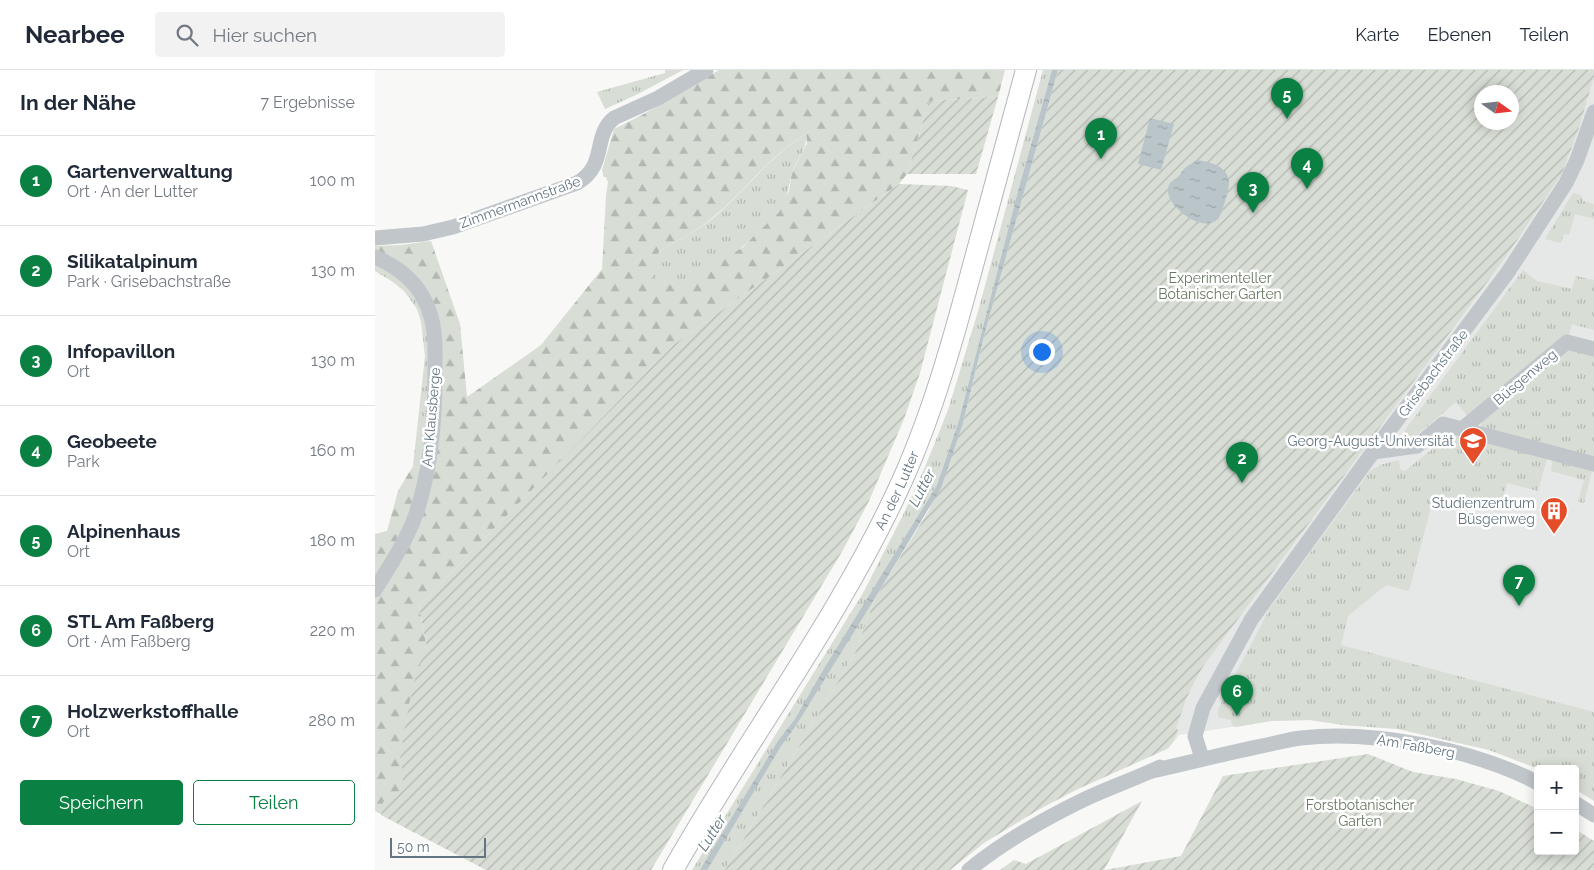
<!DOCTYPE html>
<html lang="de">
<meta charset="utf-8">
<style>
body{margin:0;font-family:Raleway,sans-serif;background:#f2f2f3;color:#1f2937}
.controls{position:absolute;right:15px;bottom:15px;display:grid;overflow:hidden;border-radius:5px;box-shadow:0 2px 12px #0003}
.controls button{width:45px;height:45px;display:grid;place-items:center;padding:0;border:0;border-bottom:1px solid #e0e1e3;background:#fff;color:#1f2937;font:25px sans-serif}
.compass{position:absolute;left:1099px;top:15px;width:45px;height:45px;border-radius:50%;background:#fff;box-shadow:0 2px 12px #0003;rotate:104deg}
.scale{position:absolute;left:15px;bottom:12px;width:96px;box-sizing:border-box;padding-left:5px;border:2px solid #637581;border-top:0;font-size:14px;line-height:18px;white-space:nowrap;color:#637581;-webkit-text-stroke:4px #fff;paint-order:stroke}
.you{position:absolute;left:666px;top:281px;width:18px;height:18px;margin:-12px;border:4px solid #fff;border-radius:50%;background:#1a73e8;box-shadow:0 0 0 8px #1a73e833}
.badge{display:grid;place-items:center;width:32px;height:32px;border-radius:50%;background:#0b8043;color:#fff;font-size:16px;font-weight:700}
.pin{position:absolute;translate:-50% -41px;filter:drop-shadow(0 1px 2px #0008)}
.pin::after{content:'';position:absolute;top:26px;width:18px;height:15px;background:inherit;clip-path:polygon(0 0,100% 0,50% 100%)}
.list{margin:0;padding:0;list-style:none}
h2{display:flex;justify-content:space-between;align-items:center;height:65px;margin:0;padding:0 20px;font-size:21px}
h2 small{font-size:16px;font-weight:400;color:#747a83}
.list li{display:grid;grid-template-columns:32px 1fr auto;gap:15px;align-items:center;box-sizing:border-box;height:90px;padding:0 20px;border-top:1px solid #e0e1e3}
.list b{display:block;font-size:19px;white-space:nowrap}
.list p{margin:0;font-size:16px;white-space:nowrap;color:#747a83}
.list em{font-size:16px;font-style:normal;color:#747a83}
.actions{display:flex;gap:10px;padding:15px 20px}
.actions a{flex:1;padding:11px 0;border:1px solid #0b8043;border-radius:5px;text-align:center;font-size:18px;color:#0b8043}
.actions .main{background:#0b8043;color:#fff}
.icon{flex:none;width:28px;height:28px;fill:none;stroke:currentColor;stroke-width:2;stroke-linecap:round;stroke-linejoin:round}
.map{position:relative;flex:none;width:1219px;height:800px;overflow:hidden}
header{display:flex;align-items:center;gap:30px;box-sizing:border-box;height:70px;padding:0 25px;background:#fff;border-bottom:1px solid #e0e1e3}
header strong{font-size:24px}
nav{display:flex;gap:28px;margin-inline-start:auto;font-size:18px}
.search{width:350px;height:45px;background:#f2f2f3;display:flex;align-items:center;gap:12px;box-sizing:border-box;padding:0 18px;border-radius:5px;color:#747a83;font-size:19px}
main{display:flex}
aside{flex:1;background:#fff}
.map>svg:first-child{display:block}
</style>
<header>
<strong>Nearbee</strong>
<div class="search"><svg class="icon" aria-label="search" viewBox="0 0 24 24"><circle cx="10" cy="10" r="6"/><path d="M15 15l6 6"/></svg>Hier suchen</div>
<nav><a>Karte</a><a>Ebenen</a><a>Teilen</a></nav>
</header>
<main>
<aside>
<h2>In der Nähe<small>7 Ergebnisse</small></h2>
<ul class="list">
<li><span class="badge">1</span><div><b>Gartenverwaltung</b><p>Ort · An der Lutter</p></div><em>100 m</em></li>
<li><span class="badge">2</span><div><b>Silikatalpinum</b><p>Park · Grisebachstraße</p></div><em>130 m</em></li>
<li><span class="badge">3</span><div><b>Infopavillon</b><p>Ort</p></div><em>130 m</em></li>
<li><span class="badge">4</span><div><b>Geobeete</b><p>Park</p></div><em>160 m</em></li>
<li><span class="badge">5</span><div><b>Alpinenhaus</b><p>Ort</p></div><em>180 m</em></li>
<li><span class="badge">6</span><div><b>STL Am Faßberg</b><p>Ort · Am Faßberg</p></div><em>220 m</em></li>
<li><span class="badge">7</span><div><b>Holzwerkstoffhalle</b><p>Ort</p></div><em>280 m</em></li>
</ul>
<div class="actions"><a class="main">Speichern</a><a>Teilen</a></div>
</aside>
<div class="map">
<svg width="1219" height="800" viewBox="0 0 1219 800">
<defs>
<pattern id="grass-tufts" width="24" height="20" patternUnits="userSpaceOnUse" patternTransform="scale(1.25)"><rect width="24" height="20" fill="#d8ddd5"/><path d="M3 7l-1-3M5 7V3M7 7l1-3M15 17l-1-3M17 17v-4M19 17l1-3" fill="none" stroke="#b3b8b2"/></pattern>
<pattern id="forest-firs" width="22" height="20" patternUnits="userSpaceOnUse" patternTransform="scale(1.25)"><rect width="22" height="20" fill="#d8ddd5"/><path d="M5 1l3.5 6h-7zM16 11l3.5 6h-7z" fill="#b3b8b2"/></pattern>
<pattern id="garden-furrows" width="10" height="10" patternUnits="userSpaceOnUse" patternTransform="scale(1.25)"><rect width="10" height="10" fill="#d8ddd5"/><path d="M-1 1l2-2M0 10L10 0M9 11l2-2" fill="none" stroke="#b3b8b2"/></pattern>
<pattern id="water-ripples" width="26" height="14" patternUnits="userSpaceOnUse" patternTransform="scale(1.25)"><rect width="26" height="14" fill="#b9c5c9"/><path d="M2 4q2-2 4 0t4 0M15 11q2-2 4 0t4 0" fill="none" stroke="#9aa5a9"/></pattern>
</defs>
<rect width="100%" height="100%" fill="#f8f8f6"/>
<path fill="#e6e7e7" d="M1219 7V731L1200 719V699H1164L1114 680 1023 659 968 655 935 650 896 651 804 665 798 673 802 664 800 658 812 627 827 598 1128 191 1187 104 1204 58Z"/>
<g fill="url(#grass-tufts)">
<path d="M290 0H308L263 24 230 39 222 22 290 3Z"/>
<path d="M668 0H677L644 117 584 350 562 415 534 461 500 528 480 583 350 800H317L488 523 528 445 550 397 573 340 604 238Z"/>
<path d="M431 64C433 79 421 89 417 103 413 117 413 131 403 143 386 164 324 216 296 215 290 214 283 211 277 210L284 181C301 171 321 162 337 149 369 122 395 86 431 64Z"/>
<path d="M1198 123 1206 125 1208 131 1219 134V149L1200 144 1194 165 1189 164 1186 173 1170 169Z"/>
<path d="M0 194C13 200 28 210 37 221 67 262 52 350 48 399L38 396 50 286 46 252 42 239 29 221 18 212 0 201Z"/>
<path d="M1148 200 1162 211 1197 219 1201 206 1219 210V260L1197 254 1194 265 1094 348 1081 332 1035 371 1029 368 1030 360Z"/>
<path d="M1193 279 1219 285V388L1106 357V352Z"/>
<path d="M1078 364 1172 389 1163 421 1132 413 1124 442 1069 427 1056 437 1034 521 1011 515 973 546 966 575 1219 642V731L1200 719V699H1164L1114 680 1023 659 968 655 935 650 896 651 861 657 857 655 856 650 843 647V640L857 611 895 538 995 401 1005 395 1024 390 1025 399 1030 401 1075 365Z"/>
<path d="M1178 388 1217 398V401L1209 433 1203 432 1209 410 1176 401Z"/>
</g>
<path fill="url(#forest-firs)" fill-rule="evenodd" d="M344 0H630L623 27 554 31 532 104 524 114 297 276 44 536 52 579 40 763 0 741V464L12 461 23 421 38 396 48 399 50 435 62 241 0 181V176L26 175 56 171 85 254 92 327 166 275 227 199 231 126 233 112 231 107H229L227 100 239 59 267 45ZM431 64 432 73 417 102 414 121 404 142 368 177 320 208 297 215 278 210 284 181C301 171 321 162 336 149 369 122 394 86 431 64Z"/>
<g fill="url(#garden-furrows)" fill-rule="evenodd">
<path d="M683 0H1219V7L1204 58 1187 104 1128 191 827 598 812 627 801 658 803 660C801 668 798 674 792 679L701 720 663 740 609 773 575 800H350L480 583 500 528 554 440 588 353 609 266ZM1106 22H1136V52H1106Z"/>
<path d="M623 27 601 104H532L554 31Z"/>
<path d="M524 114 576 116 593 120 545 303 529 349 494 431 468 480 276 800H111L6 745 8 732 24 723 29 705 25 689 34 634 41 604 52 579 44 536 297 276Z"/>
<path d="M993 684 1038 702 1081 709 1124 721 1163 739V781H1200V759L1219 771V800H730L806 786 848 706Z"/>
<path d="M767 731 729 800H625L639 790 651 794Z"/>
</g>
<g fill="url(#water-ripples)">
<path d="M677 0H683L609 266 588 353 566 418 500 528 420 657 406 676 340 787 332 800H325L403 671 420 649 447 602 562 415 584 350 644 117Z"/>
<path d="M775 48 799 54 786 100 763 94Z"/>
<path d="M822 90C835 92 853 96 854 112 854 119 851 128 849 135 847 139 846 145 843 149 825 166 785 130 794 115 795 112 800 109 803 107 805 105 807 101 810 98 813 95 818 93 822 90Z"/>
</g>
<g fill="none" stroke-linecap="round" stroke-linejoin="round">
<defs>
<g id="major">
<path id="s1" d="M298 800C372 669 465 548 527 411 559 340 580 263 600 188 617 125 634 63 651 0"/>
</g>
</defs>
<use href="#major" stroke="#b3b8bc" stroke-width="22"/>
<g stroke="#c1c6ca" stroke-width="15">
<path d="M0 168 48 164 78 157 202 113C233 95 217 66 239 48L283 28 331 0"/>
<path d="M0 187C21 196 40 210 50 231 62 254 60 281 60 306 60 352 56 399 41 444 31 472 15 495 0 520"/>
<path d="M1087 359 1192 272 1219 279"/>
<path d="M998 382 1042 376 1068 354 1219 394"/>
<path d="M827 688 820 666 828 638 876 550 998 382 1133 202 1191 113 1202 90 1219 42"/>
<path d="M777 701C817 692 856 682 896 674 906 672 916 669 926 668 999 660 1098 679 1163 713"/>
<path d="M1200 733 1219 745"/>
<path d="M594 800C628 772 669 749 708 730 733 718 760 709 785 697"/>
</g>
<use href="#major" stroke="#fff" stroke-width="20"/>
</g>
<defs>
<symbol id="university-pin" viewBox="-11 -11 22 30"><path d="M0 17L-7.5 6A9.5 9.5 0 1 1 7.5 6Z" fill="#e54d29" stroke="#fff"/><path d="M0-5L7-2L0 1L-7-2ZM-4 1L0 2.5L4 1V4Q0 6-4 4Z" fill="#fff"/></symbol>
<symbol id="building-pin" viewBox="-11 -11 22 30"><path d="M0 17L-7.5 6A9.5 9.5 0 1 1 7.5 6Z" fill="#e54d29" stroke="#fff"/><path d="M-4-6H4V6H1V3H-1V6H-4ZM-2.5-4.3h1.7v1.8h-1.7ZM.8-4.3h1.7v1.8H.8ZM-2.5-1h1.7V.8h-1.7ZM.8-1h1.7V.8H.8Z" fill="#fff"/></symbol>
</defs>
<g fill-rule="evenodd">
<use href="#university-pin" x="1082" y="355" width="32" height="43"/>
<use href="#building-pin" x="1163" y="425" width="32" height="43"/>
</g>
<g text-anchor="middle" stroke-width="5" stroke-linejoin="round" paint-order="stroke">
<g font-size="14" fill="#637581" stroke="#fff">
<text transform="translate(145 132) rotate(-20)" y="5">Zimmermannstraße</text>
<text transform="translate(1058 303) rotate(-53)" y="5">Grisebachstraße</text>
<text transform="translate(1150 307) rotate(-40)" y="5">Büsgenweg</text>
<text transform="translate(56 347) rotate(-85)" y="5">Am Klausberge</text>
<text dy="5" stroke="none"><textPath href="#s1" startOffset="441">An der Lutter</textPath></text>
<text transform="translate(1041 676) rotate(10)" y="5">Am Faßberg</text>
</g>
<g font-size="14" fill="#677962" stroke="#fff">
<text x="845" y="213">Experimenteller<tspan x="845" dy="16">Botanischer Garten</tspan></text>
<text x="985" y="740">Forstbotanischer<tspan x="985" dy="16">Garten</tspan></text>
</g>
<g font-size="14" fill="#637581" stroke="#fff" text-anchor="end">
<text x="1079" y="376">Georg-August-Universität</text>
<text x="1160" y="438">Studienzentrum<tspan x="1160" dy="16">Büsgenweg</tspan></text>
</g>
<g font-size="15" font-style="italic" fill="#5e757c" stroke="#fff">
<text transform="translate(547 418) rotate(-62)" y="5">Lutter</text>
<text transform="translate(337 763) rotate(-58)" y="5">Lutter</text>
</g>
</g>
</svg>
<div class="controls">
<button>+</button>
<button>−</button>
</div>
<svg class="compass" viewBox="-18 -18 36 36"><path d="M0-13l5 13h-10z" fill="#e53935"/><path d="M0 13l5-13h-10z" fill="#747a83"/></svg>
<div class="scale">50 m</div>
<div class="you"></div>
<div class="pin badge" style="left:726px;top:89px">1</div>
<div class="pin badge" style="left:867px;top:413px">2</div>
<div class="pin badge" style="left:878px;top:143px">3</div>
<div class="pin badge" style="left:932px;top:119px">4</div>
<div class="pin badge" style="left:912px;top:49px">5</div>
<div class="pin badge" style="left:862px;top:646px">6</div>
<div class="pin badge" style="left:1144px;top:536px">7</div>
</div>
</main>
